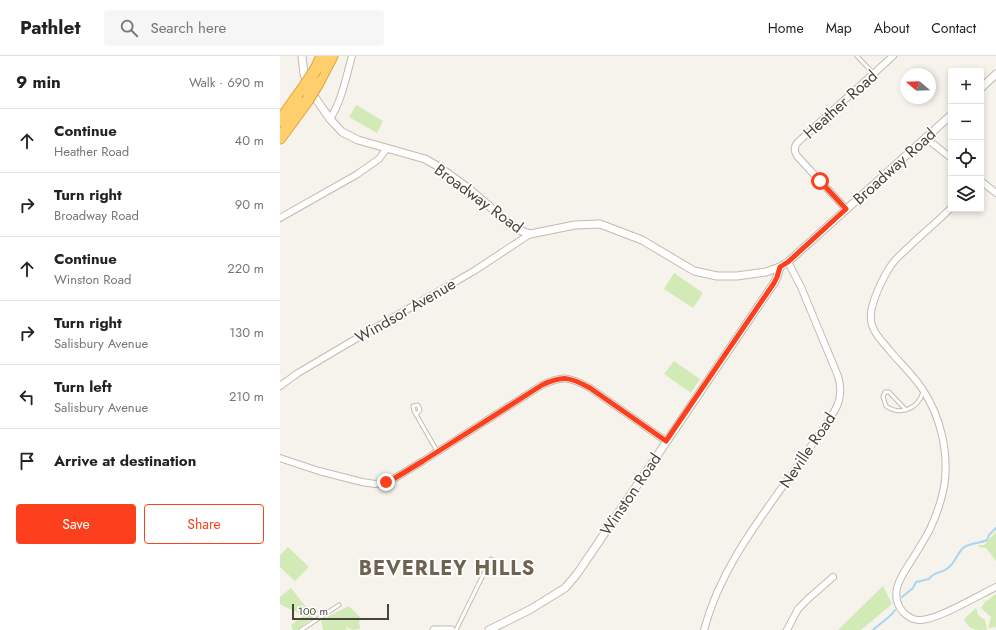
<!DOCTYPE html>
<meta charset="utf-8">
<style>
body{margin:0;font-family:Jost,sans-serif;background:#f6f6f6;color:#222}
.controls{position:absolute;right:12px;top:12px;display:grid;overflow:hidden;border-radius:4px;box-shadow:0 2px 6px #0003}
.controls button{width:36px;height:36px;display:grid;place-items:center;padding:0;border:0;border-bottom:1px solid #e0e0e0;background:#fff;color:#222;font:20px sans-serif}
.compass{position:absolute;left:620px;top:12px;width:36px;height:36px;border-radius:50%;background:#fff;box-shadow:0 2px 6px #0003;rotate:289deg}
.scale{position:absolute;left:12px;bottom:10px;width:97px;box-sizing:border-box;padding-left:4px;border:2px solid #4b4439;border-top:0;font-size:11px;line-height:14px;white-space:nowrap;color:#4b4439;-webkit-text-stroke:3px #fff;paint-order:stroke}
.stop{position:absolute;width:12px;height:12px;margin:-9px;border:3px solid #fc3f1d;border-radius:50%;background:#fff}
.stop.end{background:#fc3f1d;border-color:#fff;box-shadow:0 1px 4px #0008}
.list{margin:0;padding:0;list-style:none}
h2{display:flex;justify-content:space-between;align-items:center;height:52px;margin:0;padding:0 16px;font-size:17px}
h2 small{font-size:13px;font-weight:400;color:#767676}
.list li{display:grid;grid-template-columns:26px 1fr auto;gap:12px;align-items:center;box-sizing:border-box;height:64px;padding:0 16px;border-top:1px solid #e0e0e0}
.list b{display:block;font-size:15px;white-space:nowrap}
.list p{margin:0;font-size:13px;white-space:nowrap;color:#767676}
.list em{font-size:13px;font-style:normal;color:#767676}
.actions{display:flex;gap:8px;padding:12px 16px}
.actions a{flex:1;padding:9px 0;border:1px solid #fc3f1d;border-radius:4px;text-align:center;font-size:14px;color:#fc3f1d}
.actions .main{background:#fc3f1d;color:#fff}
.icon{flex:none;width:22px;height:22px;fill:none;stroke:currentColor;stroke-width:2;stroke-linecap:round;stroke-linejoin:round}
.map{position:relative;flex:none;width:716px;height:574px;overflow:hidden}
header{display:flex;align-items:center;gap:24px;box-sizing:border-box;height:56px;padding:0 20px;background:#fff;border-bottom:1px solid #e0e0e0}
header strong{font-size:19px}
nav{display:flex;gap:22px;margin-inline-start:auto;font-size:14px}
.search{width:280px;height:36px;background:#f6f6f6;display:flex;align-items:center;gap:10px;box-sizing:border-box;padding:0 14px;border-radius:4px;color:#767676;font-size:15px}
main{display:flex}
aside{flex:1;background:#fff}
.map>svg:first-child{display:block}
</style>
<header>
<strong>Pathlet</strong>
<div class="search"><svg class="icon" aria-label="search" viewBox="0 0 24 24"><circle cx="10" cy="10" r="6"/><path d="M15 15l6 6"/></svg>Search here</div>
<nav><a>Home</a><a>Map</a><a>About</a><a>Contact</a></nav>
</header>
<main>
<aside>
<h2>9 min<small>Walk · 690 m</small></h2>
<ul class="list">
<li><svg class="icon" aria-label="ahead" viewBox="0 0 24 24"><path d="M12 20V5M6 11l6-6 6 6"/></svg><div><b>Continue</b><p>Heather Road</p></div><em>40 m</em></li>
<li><svg class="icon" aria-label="right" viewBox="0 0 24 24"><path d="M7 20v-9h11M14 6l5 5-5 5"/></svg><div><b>Turn right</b><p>Broadway Road</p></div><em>90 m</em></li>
<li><svg class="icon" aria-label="ahead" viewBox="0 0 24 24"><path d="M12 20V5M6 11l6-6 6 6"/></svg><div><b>Continue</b><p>Winston Road</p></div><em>220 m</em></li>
<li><svg class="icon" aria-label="right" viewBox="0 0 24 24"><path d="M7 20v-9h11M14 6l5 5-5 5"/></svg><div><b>Turn right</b><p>Salisbury Avenue</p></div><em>130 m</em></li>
<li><svg class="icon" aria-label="left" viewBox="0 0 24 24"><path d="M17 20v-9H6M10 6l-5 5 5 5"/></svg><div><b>Turn left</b><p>Salisbury Avenue</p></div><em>210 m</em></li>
<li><svg class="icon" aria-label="arrive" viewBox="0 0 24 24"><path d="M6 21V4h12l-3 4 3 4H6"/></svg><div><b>Arrive at destination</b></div></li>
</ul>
<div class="actions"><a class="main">Save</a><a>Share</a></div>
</aside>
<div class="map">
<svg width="716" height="574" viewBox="0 0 716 574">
<rect width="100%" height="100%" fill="#f6f3ec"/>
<g fill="#d2eab5">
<path d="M76 49 103 65 97 77 69 61Z"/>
<path d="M394 217 423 237 413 252 384 233Z"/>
<path d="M394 305 420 323 411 337 384 318Z"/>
<path d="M716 476V505L706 492 699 491V489H704L710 482Z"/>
<path d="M8 491 29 511 15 525 0 511V499Z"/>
<path d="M603 530 612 548 581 574H558Z"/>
<path d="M11 532 34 561 17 574H13L11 569 23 560C16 554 8 553 0 548V541Z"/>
<path d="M716 538V571L708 572 711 561 701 552 705 546Z"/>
<path d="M69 550 82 563 79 565 80 573 72 574 66 571 67 574H43L41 564Z"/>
<path d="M696 552 698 559 705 564 707 574C694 574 689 574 684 563Z"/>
</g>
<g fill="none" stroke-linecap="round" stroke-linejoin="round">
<g stroke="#a9d4f2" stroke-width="2">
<path d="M622 541 633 532 636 526 649 523C654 515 661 518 668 512 675 507 677 498 683 492 690 486 699 488 707 484L709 479 716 472"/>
<path d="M593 574C600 567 610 562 615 554"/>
</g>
<defs>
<g id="service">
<path d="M577 0 594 18"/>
<path d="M626 354 609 336H605L603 341 606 350C620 360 638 353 643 336"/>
<path d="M136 359 140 354 138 349 133 350 134 355 157 395"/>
<path d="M21 574 59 549"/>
<path d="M176 574 211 503"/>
</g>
<g id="minor">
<path d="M50 63C62 44 66 21 72 0"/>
<path d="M646 82 671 102"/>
<path d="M701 125 716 137"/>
<path d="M671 152C659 164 646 175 633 187 626 194 618 200 612 208 603 221 589 249 591 264 592 276 603 286 610 295 621 308 634 320 643 334 660 360 668 393 665 424 663 440 657 458 650 473 645 483 639 492 633 502 623 518 607 537 623 556 627 560 633 564 639 564 656 565 699 539 716 531"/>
<path d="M566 153 517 100C514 95 514 90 518 86L613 0"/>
<path d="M0 162 76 119 99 103 107 92"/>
<path d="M0 330 18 317 79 281 194 215 250 178"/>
<path d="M0 402 39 415 82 426 95 428 106 426 115 422 143 405 262 329C283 319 290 321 310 332L386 385"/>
<path d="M424 574C442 505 490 451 529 393 538 379 550 365 557 350 562 339 561 330 558 320L521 231 508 206"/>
<path d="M507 574 518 553 528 543 553 521"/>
</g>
<g id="tertiary">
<path d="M22 0 24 18 29 33 50 63 62 76 78 84 145 103 159 111 188 132 229 167 239 174 250 178 295 169 320 168 362 184 414 215 437 220H457L486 216 500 211 508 206 671 59"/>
<path d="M701 32 716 18"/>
<path d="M154 574H171"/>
<path d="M209 574 251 553 285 532 297 518 494 227 497 221 500 211"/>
</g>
<g id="motorway">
<path d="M36 13 42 0"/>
<path d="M38 27 52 0"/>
<path d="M0 65 22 34"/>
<path d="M0 82 27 45"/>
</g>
</defs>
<use href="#service" stroke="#c2bbae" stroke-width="5"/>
<use href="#minor" stroke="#c2bbae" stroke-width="8"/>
<use href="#tertiary" stroke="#c2bbae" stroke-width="9"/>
<use href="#motorway" stroke="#e0a43c" stroke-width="13"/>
<use href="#service" stroke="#fff" stroke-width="3"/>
<use href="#minor" stroke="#fff" stroke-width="6"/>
<use href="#tertiary" stroke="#fff" stroke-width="7"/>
<use href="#motorway" stroke="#ffcf6e" stroke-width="11"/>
<defs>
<g id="motorway-bridge">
<path d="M22 34 36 13"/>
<path d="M27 45 38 27"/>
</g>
</defs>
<use href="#motorway-bridge" stroke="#e0a43c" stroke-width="13" stroke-linecap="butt"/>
<use href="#motorway-bridge" stroke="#ffcf6e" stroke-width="11"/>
</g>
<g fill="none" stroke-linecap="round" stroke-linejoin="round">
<path stroke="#fc3f1d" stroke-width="5" d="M106 426 115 422 143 405 262 329C283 319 290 321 310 332L386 385 494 227 497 221 500 211 508 206 566 153 540 125"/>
</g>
<g text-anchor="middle" stroke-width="3.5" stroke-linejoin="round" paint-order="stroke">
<g font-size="16" fill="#4b4439" stroke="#fff">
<text transform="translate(560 48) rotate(-42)" y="6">Heather Road</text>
<text transform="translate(614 110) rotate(-42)" y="6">Broadway Road</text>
<text transform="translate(199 142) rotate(36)" y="6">Broadway Road</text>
<text transform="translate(125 254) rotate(-30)" y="6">Windsor Avenue</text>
<text transform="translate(527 394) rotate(-56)" y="6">Neville Road</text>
<text transform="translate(350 438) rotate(-56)" y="6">Winston Road</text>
</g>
<g font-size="20" font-weight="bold" letter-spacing="1" fill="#6e6250" stroke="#fff">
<text x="167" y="519">BEVERLEY HILLS</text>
</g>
</g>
</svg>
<div class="controls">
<button>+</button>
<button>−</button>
<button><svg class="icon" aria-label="locate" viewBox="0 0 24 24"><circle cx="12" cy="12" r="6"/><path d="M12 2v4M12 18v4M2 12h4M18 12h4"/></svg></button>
<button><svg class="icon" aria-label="layers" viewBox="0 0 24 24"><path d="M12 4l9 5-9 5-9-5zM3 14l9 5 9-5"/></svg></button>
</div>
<svg class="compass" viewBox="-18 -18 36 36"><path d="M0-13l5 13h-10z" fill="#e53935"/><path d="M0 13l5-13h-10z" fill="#767676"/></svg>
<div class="scale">100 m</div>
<div class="stop" style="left:540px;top:125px"></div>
<div class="stop end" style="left:106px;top:426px"></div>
</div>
</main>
